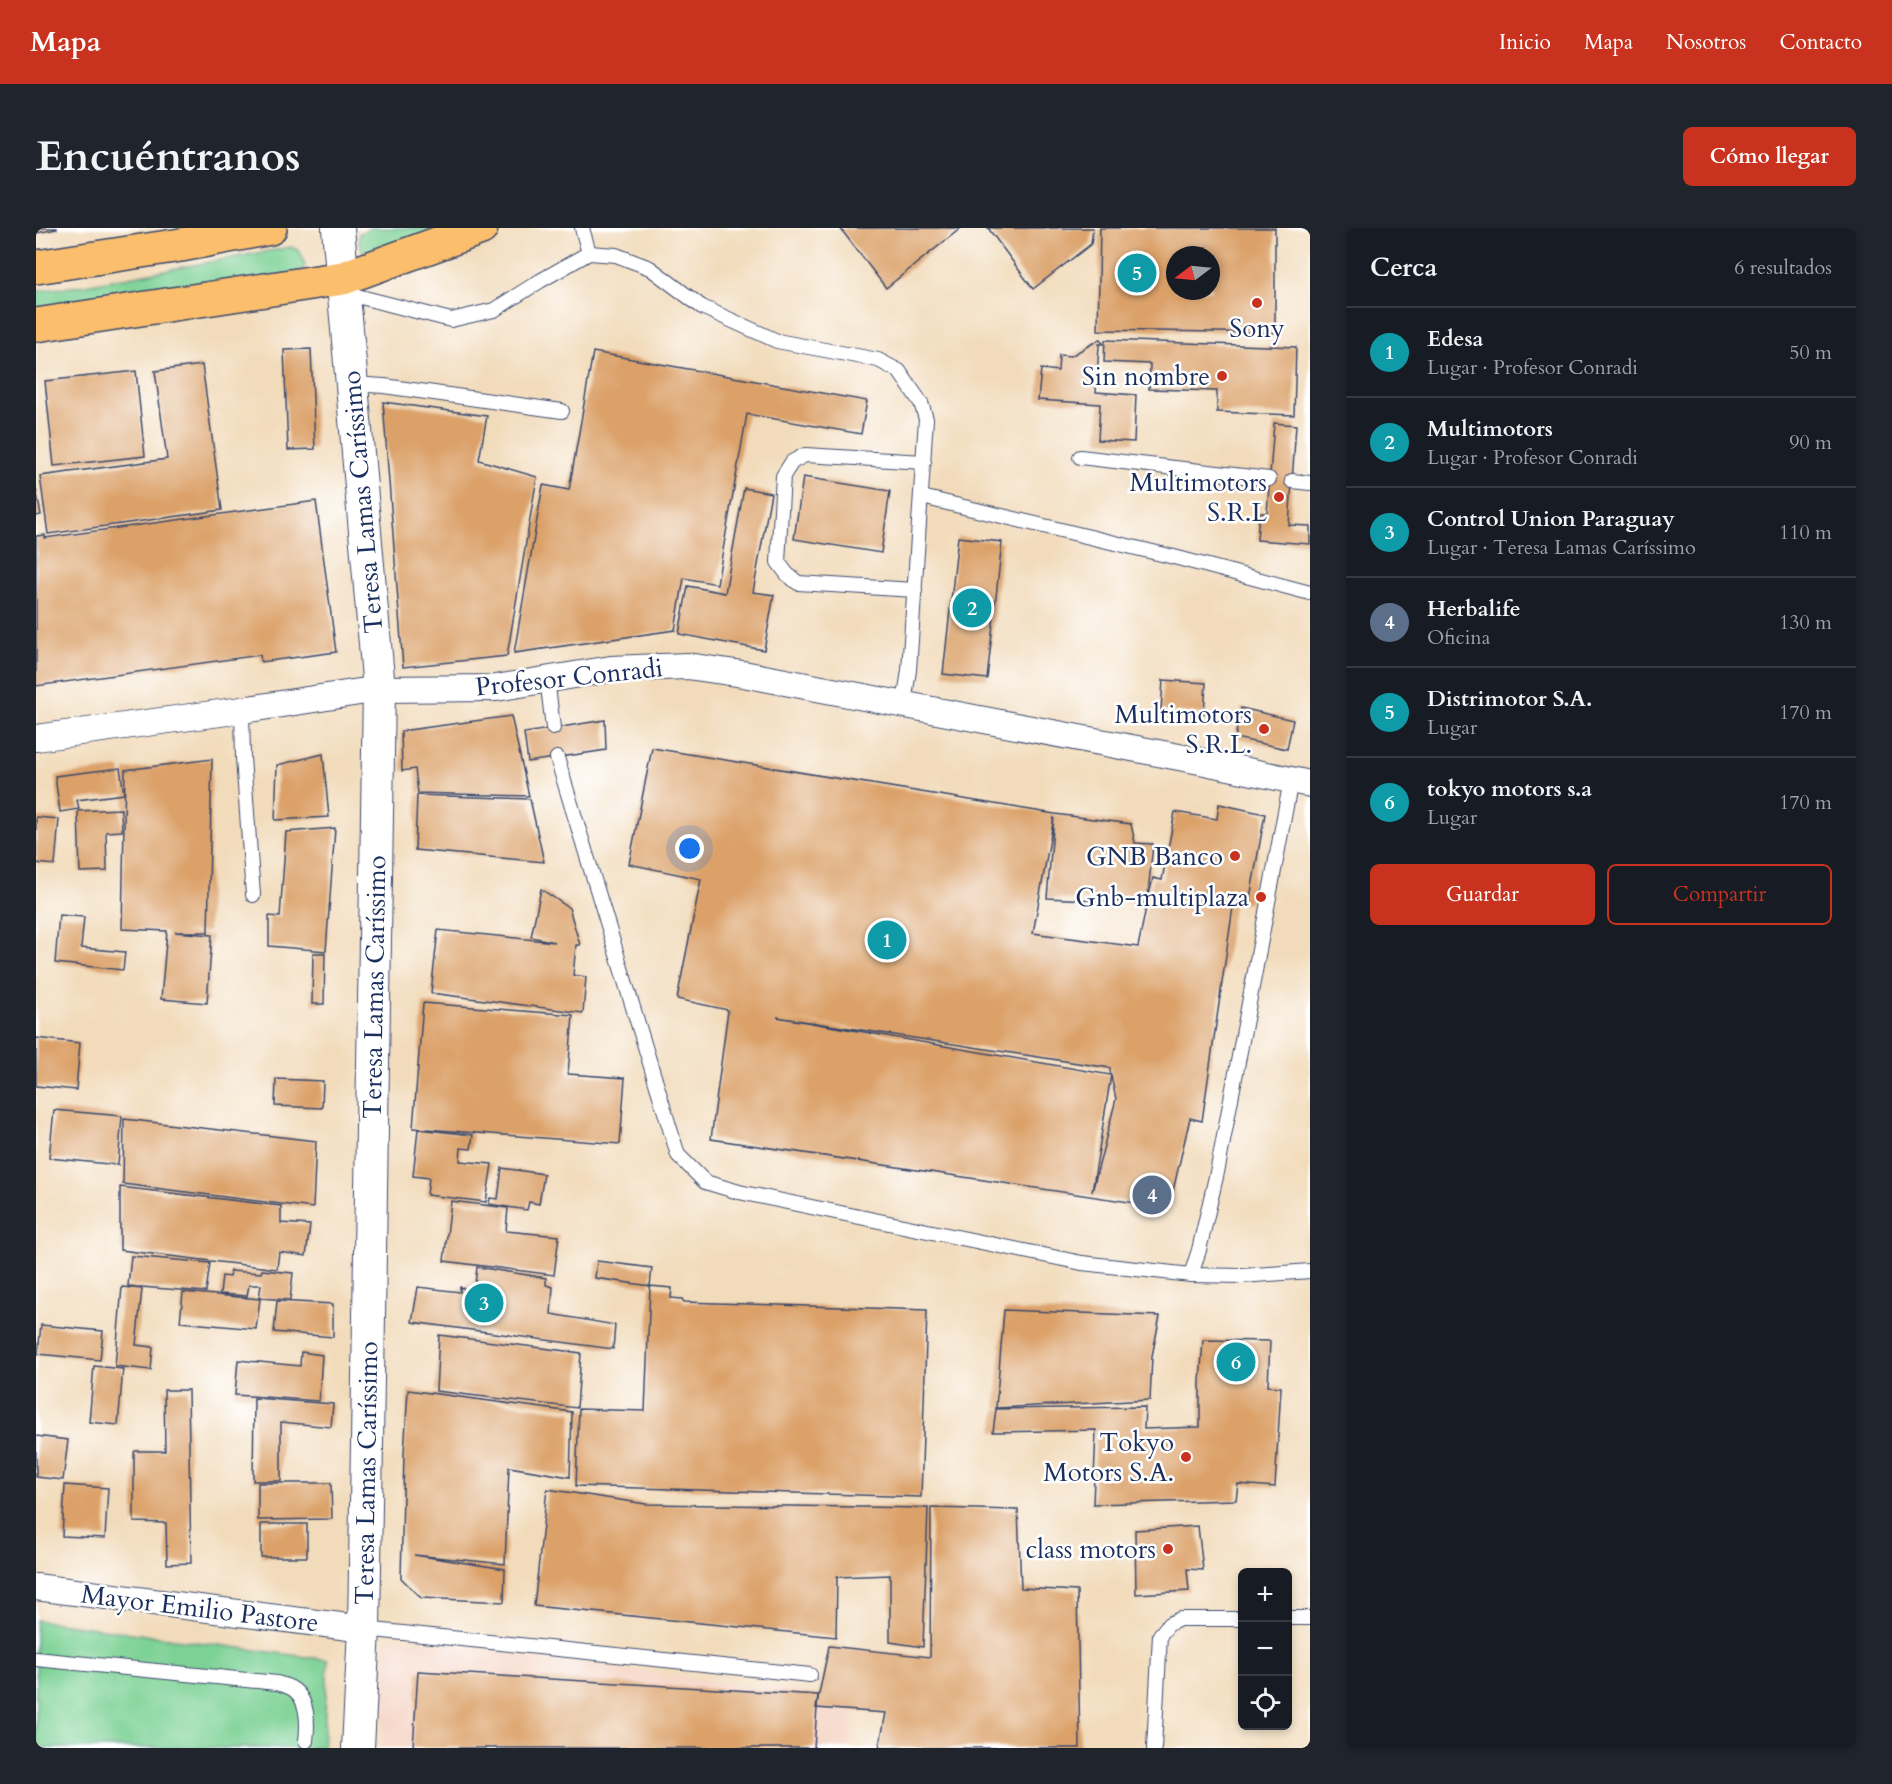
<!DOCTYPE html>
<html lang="es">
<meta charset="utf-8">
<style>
body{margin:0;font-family:Cardo,serif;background:#20242c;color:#f1f3f6}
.controls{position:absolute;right:18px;bottom:18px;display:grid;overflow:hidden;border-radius:9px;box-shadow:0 3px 9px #0003}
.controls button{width:54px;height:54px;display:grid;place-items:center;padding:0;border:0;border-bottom:2px solid #363941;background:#171b24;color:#f1f3f6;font:30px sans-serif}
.compass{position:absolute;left:1130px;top:18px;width:54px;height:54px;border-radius:50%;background:#171b24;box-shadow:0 3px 9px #0003;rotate:254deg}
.you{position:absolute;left:654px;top:621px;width:21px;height:21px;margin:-15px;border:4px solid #fff;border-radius:50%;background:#1a73e8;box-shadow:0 0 0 9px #1a73e833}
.badge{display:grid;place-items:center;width:39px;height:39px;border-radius:50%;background:#c8321e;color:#fff;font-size:20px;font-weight:700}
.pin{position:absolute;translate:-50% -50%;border:3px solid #fff;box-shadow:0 2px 6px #0006}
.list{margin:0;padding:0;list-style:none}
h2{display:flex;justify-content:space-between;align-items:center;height:78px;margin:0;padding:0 24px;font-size:26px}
h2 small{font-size:20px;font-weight:400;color:#9ea1a6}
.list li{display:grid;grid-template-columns:39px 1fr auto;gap:18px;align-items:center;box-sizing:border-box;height:90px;padding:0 24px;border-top:2px solid #363941}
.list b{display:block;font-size:22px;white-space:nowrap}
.list p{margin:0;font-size:20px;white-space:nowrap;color:#9ea1a6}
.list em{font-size:20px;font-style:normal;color:#9ea1a6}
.actions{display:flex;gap:12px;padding:18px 24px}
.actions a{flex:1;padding:14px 0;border:2px solid #c8321e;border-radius:9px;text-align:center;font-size:21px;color:#c8321e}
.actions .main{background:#c8321e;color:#fff}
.icon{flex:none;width:33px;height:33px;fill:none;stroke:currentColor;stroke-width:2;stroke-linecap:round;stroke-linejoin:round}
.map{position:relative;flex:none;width:1274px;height:1520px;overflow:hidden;border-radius:9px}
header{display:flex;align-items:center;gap:36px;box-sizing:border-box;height:84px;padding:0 30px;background:#c8321e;color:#fff}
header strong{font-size:28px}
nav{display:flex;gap:33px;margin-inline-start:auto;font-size:21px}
.intro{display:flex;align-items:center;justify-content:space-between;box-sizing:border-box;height:144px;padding:0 36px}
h1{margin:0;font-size:42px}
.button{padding:15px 27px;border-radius:9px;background:#c8321e;color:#fff;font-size:21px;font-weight:700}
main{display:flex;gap:36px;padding:0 36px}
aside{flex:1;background:#171b24;border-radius:9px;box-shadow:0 3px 9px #0003}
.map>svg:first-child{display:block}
</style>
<header>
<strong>Mapa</strong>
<nav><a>Inicio</a><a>Mapa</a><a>Nosotros</a><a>Contacto</a></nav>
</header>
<div class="intro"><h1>Encuéntranos</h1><a class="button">Cómo llegar</a></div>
<main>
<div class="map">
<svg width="1274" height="1520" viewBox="0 0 1274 1520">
<rect width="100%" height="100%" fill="#fff"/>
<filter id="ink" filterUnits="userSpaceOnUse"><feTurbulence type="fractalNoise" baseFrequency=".0167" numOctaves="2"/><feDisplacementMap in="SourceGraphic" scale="12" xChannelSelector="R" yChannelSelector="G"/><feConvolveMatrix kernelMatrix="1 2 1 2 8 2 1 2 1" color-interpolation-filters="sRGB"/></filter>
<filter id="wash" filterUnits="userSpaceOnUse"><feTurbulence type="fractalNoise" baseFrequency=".008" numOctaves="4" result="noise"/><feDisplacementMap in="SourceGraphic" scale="24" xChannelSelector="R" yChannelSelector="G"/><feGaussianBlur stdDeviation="1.35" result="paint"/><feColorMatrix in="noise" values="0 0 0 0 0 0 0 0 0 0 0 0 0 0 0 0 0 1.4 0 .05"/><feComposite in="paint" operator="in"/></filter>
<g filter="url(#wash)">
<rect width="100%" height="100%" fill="#f2dbbb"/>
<path fill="#f5d3c2" d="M349 1409 818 1472 815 1520H347Z"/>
<g fill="#7bd194" stroke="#4b8079" stroke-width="1.5">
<path d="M334 0H401L330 26C324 20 322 15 323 6Z"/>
<path d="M254 19C266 22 266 27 269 38L266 43 0 90V63L44 58Z"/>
<path d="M0 1392 292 1432 287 1520H0Z"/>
</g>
<g id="blocks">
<g fill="#dba169" fill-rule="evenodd">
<path d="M0 0H21V1L0 5Z"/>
<path d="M804 0H925L850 60Z"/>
<path d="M952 0H1057L1055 16 997 61Z"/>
<path d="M1064 0H1239V105L1062 102ZM1139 27H1175V63H1139Z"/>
<path d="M1064 111 1067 116H1063V118L1060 164 1100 167 1098 214 1062 212 1064 176 1002 172 1005 141 1022 143 1023 127 1035 128Z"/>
<path d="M1069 112 1260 119 1258 187 1181 184V163L1113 161 1114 136 1068 134Z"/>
<path d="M275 121 279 221 252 222 248 122Z"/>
<path d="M557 124 831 173 825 206 711 186 681 356 648 350 639 402 478 425 507 257 533 262Z"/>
<path d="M166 137 186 282 12 306 4 248 131 231 119 143Z"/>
<path d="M100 143 109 228 18 238 9 153Z"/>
<path d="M347 174 451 188 443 232 501 249 471 428 367 439Z"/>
<path d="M1238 195 1260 197 1253 297 1274 298V316L1221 312 1223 285H1231Z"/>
<path d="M767 249 854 263 845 325 758 311Z"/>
<path d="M708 260 735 265 717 364 738 367 728 422 643 406 652 358 689 365Z"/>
<path d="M0 261 5 287 0 288Z"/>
<path d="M280 273 300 424 225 434 224 427 0 458V308L9 307V310Z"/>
<path d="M922 309 966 314 951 451 907 446Z"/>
<path d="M1127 452 1170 455 1168 486 1125 483Z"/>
<path d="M1205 480 1257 492 1251 521 1199 510Z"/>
<path d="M475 488 493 568 382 565 379 541 366 543 365 503Z"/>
<path d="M569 492 570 522 492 534 488 505Z"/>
<path d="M616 520 1019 586 1095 596 1099 615 1117 616 1111 675 1117 650 1126 652 1139 584 1181 591 1183 576 1229 586 1213 676 1198 672 1166 893 1154 890 1133 980 675 911 692 782 641 771 665 651 593 636ZM1018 589 1011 670 1111 675 1102 719 997 705ZM741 789 1074 840V843L1080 871 1056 964 1075 847Z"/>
<path d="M287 526 293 589 239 592 241 537Z"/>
<path d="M176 531 172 704H139L176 707 171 775 125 771 131 703 86 701 89 542Z"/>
<path d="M84 540 88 566 41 572 43 581 24 584 19 548Z"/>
<path d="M381 567 494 571 508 634 379 622Z"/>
<path d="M85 581 86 603 70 604 71 643 44 644 42 583Z"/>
<path d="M0 589 23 591 19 637 0 635Z"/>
<path d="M299 600 290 723 233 718V688L244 689 250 604Z"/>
<path d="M505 661 533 680 544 717H540L537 747 550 749 547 785 395 765 402 702 519 714 495 709Z"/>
<path d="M23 687 48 689 45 720 89 724 87 742 19 735Z"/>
<path d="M277 725H289L288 776H276Z"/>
<path d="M387 775 537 787 532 846 589 850 584 916 377 900Z"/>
<path d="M0 810 44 815 40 862 0 858Z"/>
<path d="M240 851 287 853 286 880 239 878Z"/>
<path d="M18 882 86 888 82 937 13 930Z"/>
<path d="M88 891 280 913 277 980 87 956Z"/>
<path d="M382 901 437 907 435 921 425 920 424 933 456 936 450 974 391 967 393 950 377 948Z"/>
<path d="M466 940 508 946 503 976 493 974 491 982 453 976 454 970 462 971Z"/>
<path d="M84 959 245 978V995L274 997 270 1028 243 1024 241 1041 84 1022Z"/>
<path d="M415 973 472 980 470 1003 523 1008 518 1047 408 1033Z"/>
<path d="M95 1028 174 1035 170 1064 92 1058Z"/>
<path d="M561 1033 616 1040 614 1058 636 1060 635 1070 646 1071 648 1074 891 1082 885 1269 540 1258 543 1181 609 1183 614 1058 559 1050Z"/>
<path d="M441 1039 510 1050V1057L517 1059 515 1086 579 1097 577 1121 376 1094 382 1059 424 1064V1059L438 1064Z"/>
<path d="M226 1042 257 1045 254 1072 223 1070 225 1057H213L211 1068 184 1066 186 1048 194 1049V1043L225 1045Z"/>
<path d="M86 1059 106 1061 100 1117 117 1119 115 1142 79 1138Z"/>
<path d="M147 1064 224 1071 220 1101 144 1094Z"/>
<path d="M241 1073 297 1076V1109L238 1104Z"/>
<path d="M968 1082 1124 1088 1116 1128 1114 1172 960 1180Z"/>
<path d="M5 1097 67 1103 64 1132 2 1126Z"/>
<path d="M403 1107 545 1125 541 1180 400 1163Z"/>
<path d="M1167 1112 1234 1113 1232 1158 1245 1159 1239 1259 1202 1256 1200 1272 1057 1276 1060 1202 957 1204 960 1181 1109 1179 1108 1201 1164 1199V1154Z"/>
<path d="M265 1124 286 1127 283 1173 199 1167 202 1132 264 1138Z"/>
<path d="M58 1138 87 1141 82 1197 53 1194Z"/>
<path d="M128 1162H152L155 1335 131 1336 130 1295 98 1294V1225L99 1223H129Z"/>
<path d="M372 1162 536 1184 534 1249 473 1239 469 1336 378 1327 469 1341 468 1374 385 1370 365 1350 368 1226Z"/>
<path d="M218 1170 297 1176 295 1199 245 1194V1253H217Z"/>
<path d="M0 1208 32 1212 27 1252 0 1249Z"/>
<path d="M222 1255H295L296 1291 222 1292Z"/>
<path d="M29 1257 72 1260 69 1310 26 1308Z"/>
<path d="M511 1261 610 1276 892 1280 887 1419 854 1414V1347L801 1349 800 1409 498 1378Z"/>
<path d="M895 1280 982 1282 985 1360 1041 1363 1044 1520H843L850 1485 780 1480 793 1418 894 1429Z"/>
<rect x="225" y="1296" width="46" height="33"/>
<path d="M1162 1298 1167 1342 1151 1341 1153 1363 1100 1366 1099 1302Z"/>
<path d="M382 1443 782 1467 778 1520H377Z"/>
</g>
</g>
</g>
<g filter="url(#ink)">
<use href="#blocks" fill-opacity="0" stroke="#3b496c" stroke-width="1.5"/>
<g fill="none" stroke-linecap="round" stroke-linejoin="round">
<defs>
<g id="service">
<path d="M546 0 553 25"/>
<path d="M309 65 415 92 458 82 504 53 553 25 580 27 614 40 666 79 741 113 842 132 863 143 885 175 890 191 873 442 868 476"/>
<path d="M316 156 348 158 526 183"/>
<path d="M1044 229 1233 251"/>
<path d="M1256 253 1274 255"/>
<path d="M886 269 1138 329 1274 365"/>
<path d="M879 362 762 355 751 346 742 334 747 248 756 234 769 227 888 234"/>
<path d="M511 450 517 500"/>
<path d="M206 482 207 530 217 667"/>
<path d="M521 530 642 927 669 954 703 964 1046 1035 1155 1047"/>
<path d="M1255 552 1182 940 1163 1022 1155 1047 1206 1048 1274 1043"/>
<path d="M1252 1390H1274"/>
<path d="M328 1401 774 1447"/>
<path d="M0 1431 241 1455C245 1456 251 1458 255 1460 273 1470 272 1496 270 1513"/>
<path d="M1118 1520 1124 1407 1133 1396 1144 1391H1206"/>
</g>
<g id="minor">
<path d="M0 510 206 482 343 461 460 460 575 441 651 438 707 446 1164 533 1274 556"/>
<path d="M0 1359 328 1401"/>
</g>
<path id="tertiary" d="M302 0 343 461 328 1401 322 1520"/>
<g id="primary">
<path d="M0 39 145 17 234 0"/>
<path d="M0 97 307 50 445 0"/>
</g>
</defs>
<use href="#service" stroke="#3b496c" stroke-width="16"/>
<use href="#minor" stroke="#3b496c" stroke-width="28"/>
<use href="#tertiary" stroke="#3b496c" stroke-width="34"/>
<use href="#primary" stroke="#3b496c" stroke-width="36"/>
<use href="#service" stroke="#fff" stroke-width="14"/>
<use href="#minor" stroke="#fff" stroke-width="26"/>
<use href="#tertiary" stroke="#fff" stroke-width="32"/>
<use href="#primary" stroke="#fabe6d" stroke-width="33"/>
</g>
</g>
<g fill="#c8321e" stroke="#fff" stroke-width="2">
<circle cx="1221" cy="75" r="6"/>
<circle cx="1186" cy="148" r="6"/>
<circle cx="1243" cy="269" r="6"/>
<circle cx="1228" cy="501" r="6"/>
<circle cx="1199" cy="628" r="6"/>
<circle cx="1225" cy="669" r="6"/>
<circle cx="1150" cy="1229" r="6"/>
<circle cx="1132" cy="1321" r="6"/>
</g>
<g text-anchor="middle" stroke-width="5" stroke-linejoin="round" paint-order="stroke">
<g font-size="26" fill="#1b2f5e" stroke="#fff" text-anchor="end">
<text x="1221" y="109" text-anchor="middle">Sony</text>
<text x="1174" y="157">Sin nombre</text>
<text x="1231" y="263">Multimotors<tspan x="1231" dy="30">S.R.L</tspan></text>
<text x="1216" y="495">Multimotors<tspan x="1216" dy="30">S.R.L.</tspan></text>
<text x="1187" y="637">GNB Banco</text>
<text x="1213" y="678">Gnb-multiplaza</text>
<text x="1138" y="1223">Tokyo<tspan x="1138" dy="30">Motors S.A.</tspan></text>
<text x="1120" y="1330">class motors</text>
</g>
<g font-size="26" fill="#1b2f5e" stroke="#fff">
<text transform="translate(326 274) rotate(-95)" y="9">Teresa Lamas Caríssimo</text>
<text transform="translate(533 449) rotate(-6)" y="9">Profesor Conradi</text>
<text transform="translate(338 759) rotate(-89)" y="9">Teresa Lamas Caríssimo</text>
<text transform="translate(330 1245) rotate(-89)" y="9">Teresa Lamas Caríssimo</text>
<text transform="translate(164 1380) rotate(7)" y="9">Mayor Emilio Pastore</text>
</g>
</g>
</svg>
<div class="controls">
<button>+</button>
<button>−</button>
<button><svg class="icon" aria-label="locate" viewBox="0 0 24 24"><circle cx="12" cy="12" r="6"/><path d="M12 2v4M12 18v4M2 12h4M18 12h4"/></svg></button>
</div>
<svg class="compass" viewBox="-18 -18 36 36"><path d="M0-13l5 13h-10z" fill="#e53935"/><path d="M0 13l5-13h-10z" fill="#9ea1a6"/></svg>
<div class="you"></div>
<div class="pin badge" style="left:851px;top:712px;background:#0f9aa8">1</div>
<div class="pin badge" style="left:936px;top:380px;background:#0f9aa8">2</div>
<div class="pin badge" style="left:448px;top:1075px;background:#0f9aa8">3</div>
<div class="pin badge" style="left:1116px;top:967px;background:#5c6f8a">4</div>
<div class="pin badge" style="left:1101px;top:45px;background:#0f9aa8">5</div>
<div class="pin badge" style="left:1200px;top:1134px;background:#0f9aa8">6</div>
</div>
<aside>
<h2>Cerca<small>6 resultados</small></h2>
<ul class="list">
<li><span class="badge" style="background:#0f9aa8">1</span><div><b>Edesa</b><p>Lugar · Profesor Conradi</p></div><em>50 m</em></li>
<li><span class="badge" style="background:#0f9aa8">2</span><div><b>Multimotors</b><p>Lugar · Profesor Conradi</p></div><em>90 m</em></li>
<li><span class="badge" style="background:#0f9aa8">3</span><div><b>Control Union Paraguay</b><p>Lugar · Teresa Lamas Caríssimo</p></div><em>110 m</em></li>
<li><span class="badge" style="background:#5c6f8a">4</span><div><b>Herbalife</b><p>Oficina</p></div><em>130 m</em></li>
<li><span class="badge" style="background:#0f9aa8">5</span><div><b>Distrimotor S.A.</b><p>Lugar</p></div><em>170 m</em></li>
<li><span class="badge" style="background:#0f9aa8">6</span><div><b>tokyo motors s.a</b><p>Lugar</p></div><em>170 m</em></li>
</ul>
<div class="actions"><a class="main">Guardar</a><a>Compartir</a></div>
</aside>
</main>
